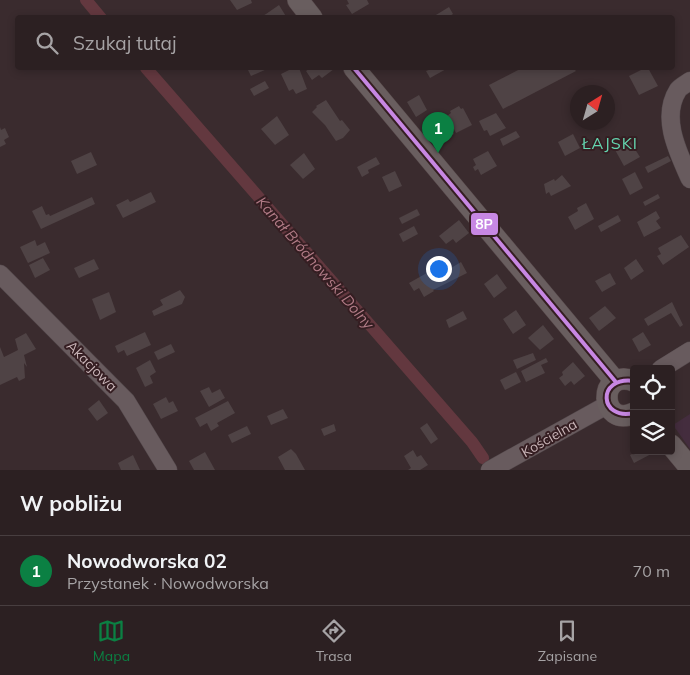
<!DOCTYPE html>
<html lang="pl">
<meta charset="utf-8">
<style>
body{margin:0;font-family:Mulish,sans-serif;background:#382d2f;color:#f1f3f6}
.controls{position:absolute;right:15px;bottom:15px;display:grid;overflow:hidden;border-radius:5px;box-shadow:0 2px 8px #0003}
.controls button{width:45px;height:45px;display:grid;place-items:center;padding:0;border:0;border-bottom:1px solid #483e40;background:#2c2022;color:#f1f3f6;font:25px sans-serif}
.compass{position:absolute;left:570px;top:85px;width:45px;height:45px;border-radius:50%;background:#2c2022;box-shadow:0 2px 8px #0003;rotate:37deg}
.you{position:absolute;left:438px;top:268px;width:18px;height:18px;margin:-12px;border:4px solid #fff;border-radius:50%;background:#1a73e8;box-shadow:0 0 0 8px #1a73e833}
.badge{display:grid;place-items:center;width:32px;height:32px;border-radius:50%;background:#0b8043;color:#fff;font-size:16px;font-weight:700}
.pin{position:absolute;translate:-50% -41px;filter:drop-shadow(0 1px 2px #0008)}
.pin::after{content:'';position:absolute;top:26px;width:18px;height:15px;background:inherit;clip-path:polygon(0 0,100% 0,50% 100%)}
.list{margin:0;padding:0;list-style:none}
h2{display:flex;justify-content:space-between;align-items:center;height:65px;margin:0;padding:0 20px;font-size:21px}
h2 small{font-size:16px;font-weight:400;color:#a6a3a5}
.list li{display:grid;grid-template-columns:32px 1fr auto;gap:15px;align-items:center;box-sizing:border-box;height:70px;padding:0 20px;border-top:1px solid #483e40}
.list b{display:block;font-size:19px;white-space:nowrap}
.list p{margin:0;font-size:16px;white-space:nowrap;color:#a6a3a5}
.list em{font-size:16px;font-style:normal;color:#a6a3a5}
.icon{flex:none;width:28px;height:28px;fill:none;stroke:currentColor;stroke-width:2;stroke-linecap:round;stroke-linejoin:round}
.map{position:relative;flex:none;width:690px;height:470px;overflow:hidden}
.search{position:absolute;background:#2c2022;box-shadow:0 2px 8px #0003;left:15px;right:15px;top:15px;height:55px;display:flex;align-items:center;gap:12px;box-sizing:border-box;padding:0 18px;border-radius:5px;color:#a6a3a5;font-size:19px}
.sheet{height:135px;background:#2c2022}
nav{display:flex;justify-content:space-around;align-items:center;box-sizing:border-box;height:70px;border-top:1px solid #483e40;background:#2c2022;font-size:14px;color:#a6a3a5}
nav a{display:grid;justify-items:center;gap:2px}
nav .on{color:#0b8043}
.map>svg:first-child{display:block}
</style>
<div class="map">
<svg width="690" height="470" viewBox="0 0 690 470">
<rect width="100%" height="100%" fill="#3a2b2e"/>
<path fill="#442d3e" d="M690 414V449L673 425Z"/>
<g fill="none" stroke-linecap="round" stroke-linejoin="round">
<g stroke="#63383f" stroke-width="12">
<path d="M86 0 101 18"/>
<path d="M146 68 472 442 483 458"/>
</g>
</g>
<g fill="#4f4345">
<path d="M230 0H251L252 3 237 10Z"/>
<path d="M347 0H367L369 4 352 14 346 5 349 4Z"/>
<path d="M279 5 287 18H259L266 14Z"/>
<path d="M449 7 453 14 447 18H431Z"/>
<path d="M247 68H266L267 69 251 76Z"/>
<path d="M293 68H299L307 89 296 94 293 89 289 91 281 74Z"/>
<path d="M310 68H333L334 69 322 78 319 75 312 80 306 71Z"/>
<path d="M434 68H448L430 78 426 71Z"/>
<path d="M522 68H573L576 71 503 109 489 85Z"/>
<path d="M645 68H648L658 86 639 95 629 76Z"/>
<path d="M265 81 269 88 254 96 250 89Z"/>
<path d="M419 95 427 110 416 117 407 102Z"/>
<path d="M326 100 340 121 342 120 350 130 343 138 336 141 325 125 312 112 317 107 316 106Z"/>
<path d="M459 106 461 109 463 108 472 125 456 133 447 116 451 113 450 111Z"/>
<path d="M496 113 506 128 490 136 487 130 484 131 479 121Z"/>
<path d="M277 116 289 135 275 145 261 129Z"/>
<path d="M436 117 442 130 450 126 454 134 435 143 423 123Z"/>
<path d="M0 127 1 130 5 128 9 137 4 140 6 144 0 147Z"/>
<path d="M516 131 520 137 503 146 500 139Z"/>
<path d="M573 134 580 148 565 156 558 142Z"/>
<path d="M629 140 640 157 624 166 614 148Z"/>
<path d="M488 151 497 166 481 175 478 169 475 171 473 167 476 165 473 159Z"/>
<path d="M91 152 97 165 77 174 71 161Z"/>
<path d="M304 153 315 169 303 179 290 165Z"/>
<path d="M668 156 671 161 648 173 645 167Z"/>
<path d="M376 157 380 164 368 170 369 173 362 177 357 167Z"/>
<path d="M395 171 402 186 389 192 382 177Z"/>
<path d="M635 172 643 188 630 195 622 179Z"/>
<path d="M562 175 571 186 551 196 549 192 546 194 544 184 554 179 555 181Z"/>
<path d="M151 192 156 202 123 218 116 205 128 199 130 202Z"/>
<path d="M658 194 660 198 645 206 643 202Z"/>
<path d="M92 197 95 204 41 229 32 211 42 206 46 215 49 214 50 216Z"/>
<path d="M586 203 594 219 575 230 568 217 578 211 577 208Z"/>
<path d="M417 209 420 215 402 224 399 218Z"/>
<path d="M656 211 660 218 656 221 661 228 644 237 637 222Z"/>
<path d="M618 215 621 221 601 232 598 226Z"/>
<path d="M459 220 469 233 456 243 453 239 446 244 439 236Z"/>
<path d="M414 226 418 234 403 242 399 234Z"/>
<path d="M681 235 689 247 663 265 657 256 661 254 658 248Z"/>
<path d="M35 240 37 246 45 242 50 253 28 263 20 247Z"/>
<path d="M43 258 50 270 35 278 29 265Z"/>
<path d="M94 259 99 269 79 278 74 268Z"/>
<path d="M636 259 644 271 631 280 624 268Z"/>
<path d="M461 262 467 273 433 290 434 291 424 297 419 288 414 291 409 283 434 269 436 272 449 264 451 268Z"/>
<path d="M610 273 616 284 602 292 595 281Z"/>
<path d="M497 274 507 288 494 298 484 284Z"/>
<path d="M180 290 185 297 182 304 154 316 152 311 163 305 160 300Z"/>
<path d="M109 292 116 312 100 320 92 299Z"/>
<path d="M672 302 683 325 680 327 671 313 648 326 644 319Z"/>
<path d="M605 306 616 318 599 331 589 318Z"/>
<path d="M516 310 526 325 513 334 503 319Z"/>
<path d="M463 311 467 319 449 328 446 320Z"/>
<path d="M543 325 554 339 540 350 528 338Z"/>
<path d="M145 332 151 345 127 356 124 350 118 353 115 346Z"/>
<path d="M643 332 651 345 639 352 632 339Z"/>
<path d="M26 333 36 349 24 355 27 367 24 363 25 378 19 381 17 377 0 385V347L4 357 18 350 15 339Z"/>
<path d="M171 344 175 352 158 360 154 352Z"/>
<path d="M533 353 536 360 517 369 513 360Z"/>
<path d="M546 358 548 362 541 365 545 373 526 382 521 371Z"/>
<path d="M150 360 156 372 150 376 153 383 145 387 136 368Z"/>
<path d="M573 362 585 376 574 385 571 381 565 386 559 378 563 375 562 372Z"/>
<path d="M516 372 521 382 505 390 500 380Z"/>
<path d="M209 387 212 393 220 389 225 398 209 407 200 391Z"/>
<path d="M166 397 169 403 173 401 178 411 161 419 153 404Z"/>
<path d="M99 400 108 413 97 421 88 409Z"/>
<path d="M228 401 235 413 217 423 219 426 211 431 207 423 200 427 195 418Z"/>
<path d="M283 409 288 418 271 425 267 416Z"/>
<path d="M427 423 438 439 431 444 420 428Z"/>
<path d="M334 424 336 431 324 436 321 429Z"/>
<path d="M247 426 251 434 232 443 228 435Z"/>
<path d="M634 444V451H652L653 453 634 463 630 455 634 453 630 446Z"/>
<path d="M291 449 296 454 305 470H285L278 457Z"/>
<path d="M413 450 417 457 421 455 428 465 420 470H408L411 468 404 456Z"/>
<path d="M205 452 215 470H194L189 461Z"/>
<path d="M133 455 140 470H121L118 463Z"/>
</g>
<g fill="none" stroke-linecap="round" stroke-linejoin="round">
<defs>
<g id="minor">
<path d="M690 81C686 84 680 87 678 90 660 118 679 154 690 179"/>
<path d="M0 274 126 401 168 470"/>
<path d="M661 369 690 351"/>
<path d="M490 470 607 405"/>
</g>
<g id="major">
<path d="M298 0 312 18"/>
<path d="M354 68 615 381"/>
<path d="M634 381C596 368 600 429 634 413"/>
<path d="M671 445 690 468"/>
</g>
</defs>
<use href="#minor" stroke="#52474a" stroke-width="19"/>
<use href="#major" stroke="#57494b" stroke-width="22"/>
<use href="#minor" stroke="#685b5e" stroke-width="18"/>
<use href="#major" stroke="#695e5f" stroke-width="21"/>
<defs>
<g id="bus-1">
<path d="M354 68 615 381"/>
<path d="M634 381C596 376 599 421 634 413"/>
</g>
</defs>
<use href="#bus-1" stroke="#351e22" stroke-width="8"/>
<use href="#bus-1" stroke="#c787e3" stroke-width="4"/>
</g>
<g text-anchor="middle" stroke-width="4" stroke-linejoin="round" paint-order="stroke">
<g font-size="14" fill="#cab6b9" stroke="#351e22">
<text transform="translate(92 366) rotate(45)" y="5">Akacjowa</text>
<text transform="translate(549 438) rotate(-30)" y="5">Kościelna</text>
</g>
<g font-size="15" font-style="italic" fill="#b27c87" stroke="#351e22">
<text transform="translate(315 263) rotate(49)" y="5">Kanał Bródnowski Dolny</text>
</g>
<g font-size="16" letter-spacing="1" fill="#64d6b0" stroke="#351e22">
<text x="610" y="149">ŁAJSKI</text>
</g>
</g>
<rect stroke="#351e22" stroke-width="2" x="470" y="212" width="29" height="24" rx="5" fill="#c787e3"/>
<g font-size="14" text-anchor="middle" font-weight="bold" fill="#fff">
<text x="484" y="229">8P</text>
</g>
</svg>
<div class="controls">
<button><svg class="icon" aria-label="locate" viewBox="0 0 24 24"><circle cx="12" cy="12" r="6"/><path d="M12 2v4M12 18v4M2 12h4M18 12h4"/></svg></button>
<button><svg class="icon" aria-label="layers" viewBox="0 0 24 24"><path d="M12 4l9 5-9 5-9-5zM3 14l9 5 9-5"/></svg></button>
</div>
<svg class="compass" viewBox="-18 -18 36 36"><path d="M0-13l5 13h-10z" fill="#e53935"/><path d="M0 13l5-13h-10z" fill="#a6a3a5"/></svg>
<div class="you"></div>
<div class="pin badge" style="left:438px;top:153px">1</div>
<div class="search"><svg class="icon" aria-label="search" viewBox="0 0 24 24"><circle cx="10" cy="10" r="6"/><path d="M15 15l6 6"/></svg>Szukaj tutaj</div>
</div>
<section class="sheet">
<h2>W pobliżu<small></small></h2>
<ul class="list">
<li><span class="badge">1</span><div><b>Nowodworska 02</b><p>Przystanek · Nowodworska</p></div><em>70 m</em></li>
</ul>
</section>
<nav>
<a class="on"><svg class="icon" aria-label="map" viewBox="0 0 24 24"><path d="M3 6l6-2 6 2 6-2v14l-6 2-6-2-6 2zM9 4v14M15 6v14"/></svg>Mapa</a>
<a><svg class="icon" aria-label="directions" viewBox="0 0 24 24"><path d="M12 3l9 9-9 9-9-9zM9 14v-3h6M13 9l2 2-2 2"/></svg>Trasa</a>
<a><svg class="icon" aria-label="saved" viewBox="0 0 24 24"><path d="M7 4h10v16l-5-4-5 4z"/></svg>Zapisane</a>
</nav>
